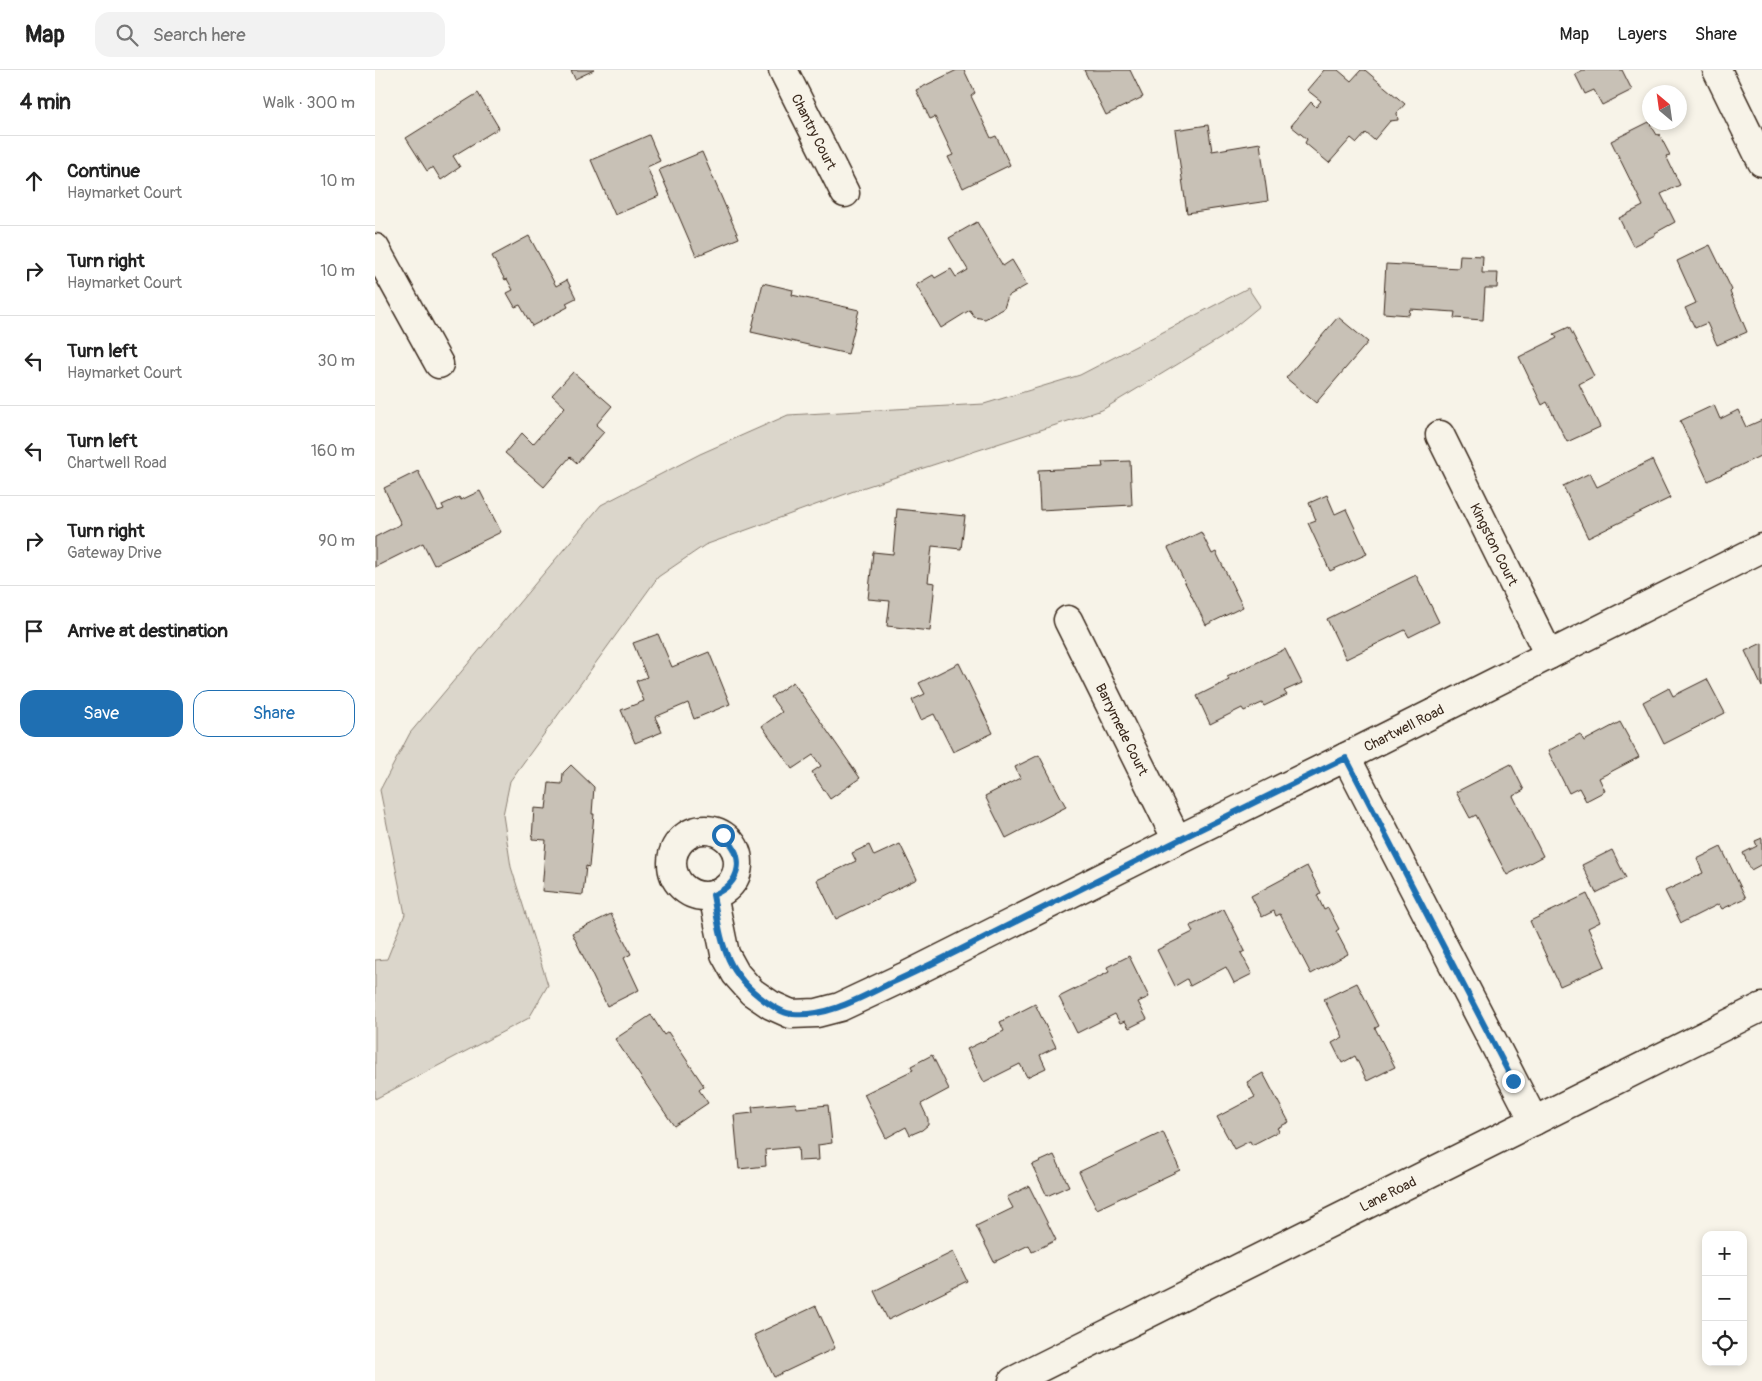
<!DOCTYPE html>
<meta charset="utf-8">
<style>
body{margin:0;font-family:Pangolin,sans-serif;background:#f2f2f2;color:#222}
.controls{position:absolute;right:15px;bottom:15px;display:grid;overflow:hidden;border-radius:10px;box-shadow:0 2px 8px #0003}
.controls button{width:45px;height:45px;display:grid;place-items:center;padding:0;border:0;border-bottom:1px solid #e0e0e0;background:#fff;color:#222;font:25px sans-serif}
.compass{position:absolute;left:1267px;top:15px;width:45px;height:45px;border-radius:50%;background:#fff;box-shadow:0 2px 8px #0003;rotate:331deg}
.stop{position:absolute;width:15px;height:15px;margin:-11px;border:4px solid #1f6fb2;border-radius:50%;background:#fff}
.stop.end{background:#1f6fb2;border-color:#fff;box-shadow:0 1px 5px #0008}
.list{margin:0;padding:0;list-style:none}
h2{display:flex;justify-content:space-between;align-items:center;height:65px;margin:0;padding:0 20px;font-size:21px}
h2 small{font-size:16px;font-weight:400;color:#767676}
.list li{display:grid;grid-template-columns:32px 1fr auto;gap:15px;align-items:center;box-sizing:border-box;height:90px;padding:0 20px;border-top:1px solid #e0e0e0}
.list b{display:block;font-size:19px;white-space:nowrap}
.list p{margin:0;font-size:16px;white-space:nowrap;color:#767676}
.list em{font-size:16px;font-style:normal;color:#767676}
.actions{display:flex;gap:10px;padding:15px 20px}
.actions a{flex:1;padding:11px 0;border:1px solid #1f6fb2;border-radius:15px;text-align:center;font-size:18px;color:#1f6fb2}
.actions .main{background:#1f6fb2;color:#fff}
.icon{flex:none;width:28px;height:28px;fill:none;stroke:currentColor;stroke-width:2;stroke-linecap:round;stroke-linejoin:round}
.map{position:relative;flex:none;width:1387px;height:1311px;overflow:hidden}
header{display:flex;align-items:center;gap:30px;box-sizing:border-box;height:70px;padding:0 25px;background:#fff;border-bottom:1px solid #e0e0e0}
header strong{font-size:24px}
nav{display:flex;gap:28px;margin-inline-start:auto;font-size:18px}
.search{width:350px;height:45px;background:#f2f2f2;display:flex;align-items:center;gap:12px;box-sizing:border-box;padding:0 18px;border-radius:15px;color:#767676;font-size:19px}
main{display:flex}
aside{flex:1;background:#fff}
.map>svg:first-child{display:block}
</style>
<header>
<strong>Map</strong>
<div class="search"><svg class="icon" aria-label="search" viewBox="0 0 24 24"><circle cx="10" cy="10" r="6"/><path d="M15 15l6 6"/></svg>Search here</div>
<nav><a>Map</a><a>Layers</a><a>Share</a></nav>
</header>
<main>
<aside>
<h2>4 min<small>Walk · 300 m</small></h2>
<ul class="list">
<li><svg class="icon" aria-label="ahead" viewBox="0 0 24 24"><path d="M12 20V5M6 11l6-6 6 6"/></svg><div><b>Continue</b><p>Haymarket Court</p></div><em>10 m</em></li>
<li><svg class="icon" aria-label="right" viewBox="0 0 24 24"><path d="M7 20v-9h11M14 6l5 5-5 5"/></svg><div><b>Turn right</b><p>Haymarket Court</p></div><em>10 m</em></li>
<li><svg class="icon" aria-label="left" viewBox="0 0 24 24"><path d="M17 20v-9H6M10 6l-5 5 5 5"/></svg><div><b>Turn left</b><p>Haymarket Court</p></div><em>30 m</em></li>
<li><svg class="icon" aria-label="left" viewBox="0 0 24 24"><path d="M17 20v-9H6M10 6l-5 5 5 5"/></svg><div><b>Turn left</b><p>Chartwell Road</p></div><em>160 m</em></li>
<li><svg class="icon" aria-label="right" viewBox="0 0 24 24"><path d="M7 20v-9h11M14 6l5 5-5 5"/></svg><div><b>Turn right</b><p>Gateway Drive</p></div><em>90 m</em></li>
<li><svg class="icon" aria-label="arrive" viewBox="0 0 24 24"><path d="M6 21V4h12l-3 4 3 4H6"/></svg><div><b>Arrive at destination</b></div></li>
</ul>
<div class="actions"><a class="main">Save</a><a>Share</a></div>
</aside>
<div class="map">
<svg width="1387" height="1311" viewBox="0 0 1387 1311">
<rect width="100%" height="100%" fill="#f7f3e8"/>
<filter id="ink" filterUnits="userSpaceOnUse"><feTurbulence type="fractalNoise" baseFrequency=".02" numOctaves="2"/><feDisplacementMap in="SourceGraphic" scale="10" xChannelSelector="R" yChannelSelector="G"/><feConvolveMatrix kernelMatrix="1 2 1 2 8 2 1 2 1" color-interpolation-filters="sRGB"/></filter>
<g filter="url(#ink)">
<path fill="#dbd6cb" stroke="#8b8074" d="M873 218 885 236 846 268 727 340 490 417 330 475 283 507 135 711 128 745 136 797 173 915 154 948 0 1029V890L12 889 30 844 5 720 35 663 226 435 325 384 413 345 609 334 705 305Z"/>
<g fill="#c8c1b6" stroke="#3b2a1e">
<path d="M196 0H219L200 9Z"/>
<path d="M582 0H589L600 23 596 26 616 68 621 66 635 95 588 118 573 87 578 85 560 47 555 49 541 20Z"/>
<path d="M709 0H755L768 27 731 45Z"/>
<path d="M949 0H963L976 11 986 0H990L1030 34 1022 43 1023 50 1015 51 999 70 991 63 982 73 976 68 954 93 930 73 932 69 916 56 936 32 941 37 946 31 932 20Z"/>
<path d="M1208 0H1247L1257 20 1227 35 1219 20 1210 24 1200 4Z"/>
<path d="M103 23 124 58 78 86 85 97 66 110 58 97 52 101 31 68Z"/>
<path d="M1274 52 1282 65 1284 64 1295 85 1291 86 1305 115 1286 124 1300 152 1280 163V165L1258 176 1244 148 1268 136 1236 71Z"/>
<path d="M833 55 837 81 885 73 893 131 812 143 800 60Z"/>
<path d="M274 65 285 91 272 97 284 126 240 145 216 90Z"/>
<path d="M327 82 364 168 321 186 284 100Z"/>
<path d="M602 152 628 196 637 190 652 215 633 226 629 238 610 249 599 247 595 240 566 258 541 215 558 205 560 208 576 199 581 207 593 200 574 168Z"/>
<path d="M154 166 181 216 192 210 201 228 191 233 193 237 157 256 145 235 140 237 132 223 138 220 132 209 130 210 117 186Z"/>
<path d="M1335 175 1357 220 1355 222 1372 262 1342 275 1332 253 1320 258 1310 238 1321 233 1302 191Z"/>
<path d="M1085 185 1108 186 1107 203H1123L1122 218H1110L1108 250 1079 248 1080 242 1035 239 1034 245 1008 243 1011 194 1084 198Z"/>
<path d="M388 213 418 220 417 225 484 240 473 284 376 262Z"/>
<path d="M963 247 993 272 941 333 911 308Z"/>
<path d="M1194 257 1219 306 1204 314 1225 357 1192 372 1172 332 1167 335 1144 287 1182 268 1179 264Z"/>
<path d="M198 302 237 336 221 355 229 362 202 393 195 387 169 417 130 383 147 363 158 374 190 337 177 325Z"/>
<path d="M1339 335 1345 349 1363 340 1371 357 1387 350V385L1333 411 1305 351Z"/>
<path d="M1277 390 1295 428 1213 468 1188 416 1215 403 1222 417Z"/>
<path d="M755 391 757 435 665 440 663 400 728 397 727 392Z"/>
<path d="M43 401 63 441 69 439 67 435 84 427 86 430 105 421 126 462 59 495 48 473 0 497V467L26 454 9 418Z"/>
<path d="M952 425 960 444 971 439 992 484 955 501 933 453 941 450 934 433Z"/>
<path d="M522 439 590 446 586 479 557 476 553 512 560 513 555 561 512 556 515 531 493 529 498 482 518 484Z"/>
<path d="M826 462 837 484 841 482 868 537 831 555 793 478Z"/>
<path d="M1041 505 1064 552 1034 567 1030 560 971 589 952 549Z"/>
<path d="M283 564 297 597 334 582 355 634 319 649 313 633 280 647 287 662 260 673 246 640 269 631 261 611 272 607 258 573Z"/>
<path d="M1387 573V617L1370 581Z"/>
<path d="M910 579 927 613 909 621 912 625 889 636 887 633 869 641 867 638 835 654 822 626 854 610 852 607Z"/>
<path d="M584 593 618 663 578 682 559 644 546 650 537 630 550 624 544 613Z"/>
<path d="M1332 609 1350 643 1289 674 1268 632 1294 618 1298 626Z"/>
<path d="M418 612 485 708 455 729 437 702 446 696 438 685 417 699 387 656 407 642 396 627Z"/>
<path d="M1245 652 1264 687 1224 708 1230 721 1211 731 1204 718 1194 723 1173 681 1205 664 1209 671Z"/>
<path d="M664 685 691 737 631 768 610 726 645 708 640 697Z"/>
<path d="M1136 694 1149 720 1138 726 1168 786 1132 805 1101 745 1095 748 1081 722Z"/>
<path d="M196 695 219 717 217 744H219L214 797 211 796 208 825 167 821 171 770 157 769 159 738 171 739 174 713 187 714 188 703Z"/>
<path d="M1387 768V794L1376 800 1368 783 1382 776 1380 771Z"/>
<path d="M525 774 542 809 461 849 442 810 481 791 477 783 494 775 499 786Z"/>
<path d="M1346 777 1371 828 1347 839 1344 834 1306 853 1290 821 1328 803 1322 789Z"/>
<path d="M1237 780 1251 808 1221 823 1207 795Z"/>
<path d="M932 796 946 823 942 825 949 840 953 838 964 859 961 861 973 884 936 904 905 844 901 846 899 841 887 847 876 826Z"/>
<path d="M1212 824 1225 852 1213 858 1230 896 1185 916 1155 851Z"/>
<path d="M849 839 870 881 866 883 877 904 859 913 851 897 815 916 812 909 800 916 782 880 818 862 815 856Z"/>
<path d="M236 844 256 884 249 888 264 920 232 936 197 863Z"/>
<path d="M754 886 774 927 763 932 772 949 754 958 750 951 745 953 740 944 702 963 684 927 734 902 732 897Z"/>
<path d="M982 913 1004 956 1000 958 1020 997 992 1011 980 986 967 993 957 973 968 967 949 929Z"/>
<path d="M660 934 681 977 665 985 671 998 652 1007 645 994 609 1012 592 979 629 961 625 952Z"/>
<path d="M276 945 289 965 293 962 329 1016 324 1020 333 1033 299 1056 240 969Z"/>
<path d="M557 985 574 1019 546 1034 553 1049V1055L547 1060 535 1065 531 1057 511 1068 489 1024 538 1000 536 996Z"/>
<path d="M888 1003 914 1052 902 1058 904 1061 877 1075 875 1071 859 1079 842 1047 880 1027 872 1012Z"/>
<path d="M421 1033 422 1038 453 1035 457 1073 443 1075 444 1090 424 1091 423 1077 390 1080 391 1096 364 1099 359 1045 378 1043 377 1037Z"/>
<path d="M788 1062 805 1100 722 1139 704 1102Z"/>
<path d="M679 1085 694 1116 672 1126 657 1095Z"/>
<path d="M654 1116 681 1170 657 1182 654 1175 619 1192 601 1156 638 1138 632 1127Z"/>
<path d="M578 1182 592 1211 513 1250 499 1221Z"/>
<path d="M441 1236 460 1278 399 1307 379 1265Z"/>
</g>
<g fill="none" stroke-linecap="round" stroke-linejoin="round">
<defs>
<g id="minor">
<path id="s1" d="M408 0 470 123"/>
<path d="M1342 0 1387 92"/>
<path d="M0 178 64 294"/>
<path id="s2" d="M1065 365 1174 585"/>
<path id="s3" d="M693 550 802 770"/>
<path d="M971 687 1159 1051"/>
<circle cx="330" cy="793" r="33"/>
<path id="s4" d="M338 825 350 884 361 904 377 922 396 935 416 944 442 943 465 937 529 907 802 770 971 687 1387 478"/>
<path id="s5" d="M638 1311 1387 937"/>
</g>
</defs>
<use href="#minor" stroke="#3b2a1e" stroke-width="31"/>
<use href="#minor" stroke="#f7f3e8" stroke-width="28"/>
</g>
</g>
<g fill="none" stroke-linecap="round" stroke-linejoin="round" filter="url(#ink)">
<path stroke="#1f6fb2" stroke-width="6" d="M348 765C371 786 367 813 338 825 347 872 348 901 390 931 397 936 409 944 418 944 453 947 485 928 516 913 550 898 583 881 616 864 734 805 852 745 971 688L1138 1011"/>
</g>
<g text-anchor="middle" stroke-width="4" stroke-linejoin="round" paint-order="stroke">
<g font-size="14" fill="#3b2a1e" stroke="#f7f3e8">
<text dy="5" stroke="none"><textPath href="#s1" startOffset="69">Chantry Court</textPath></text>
<text dy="5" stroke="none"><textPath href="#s2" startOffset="122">Kingston Court</textPath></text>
<text dy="5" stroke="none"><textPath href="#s4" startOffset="831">Chartwell Road</textPath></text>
<text dy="5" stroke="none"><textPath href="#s3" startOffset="122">Barrymede Court</textPath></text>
<text dy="5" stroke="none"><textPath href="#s5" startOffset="419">Lane Road</textPath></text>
</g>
</g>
</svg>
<div class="controls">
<button>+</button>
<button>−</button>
<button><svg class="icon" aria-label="locate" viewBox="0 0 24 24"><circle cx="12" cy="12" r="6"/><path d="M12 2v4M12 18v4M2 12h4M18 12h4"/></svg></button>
</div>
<svg class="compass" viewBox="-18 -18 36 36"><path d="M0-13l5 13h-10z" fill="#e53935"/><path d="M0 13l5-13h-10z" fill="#767676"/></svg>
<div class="stop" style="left:348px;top:765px"></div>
<div class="stop end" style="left:1138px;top:1011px"></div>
</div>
</main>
